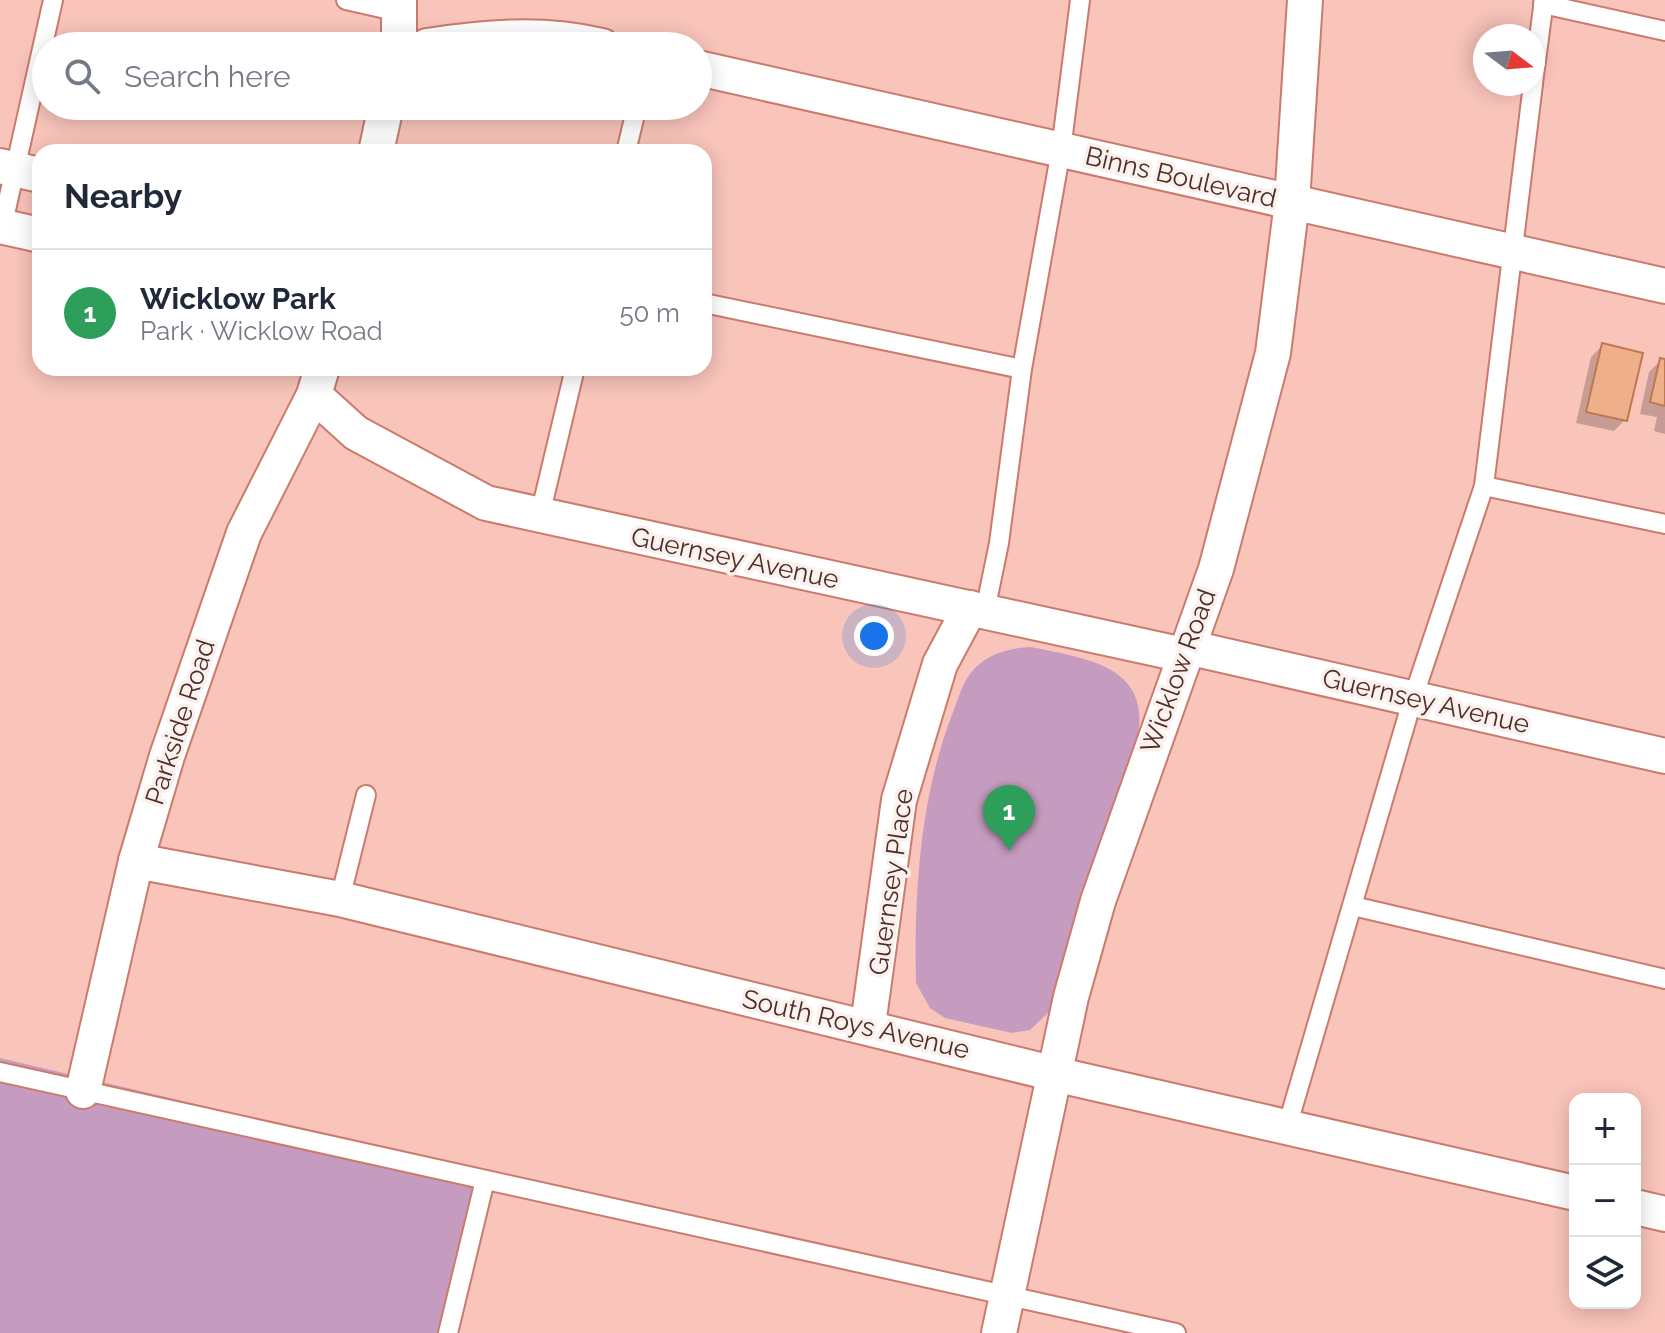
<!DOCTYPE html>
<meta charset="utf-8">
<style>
body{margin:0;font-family:Raleway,sans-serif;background:#f6f6f7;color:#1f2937}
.controls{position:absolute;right:24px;bottom:24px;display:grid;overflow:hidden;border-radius:16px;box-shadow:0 4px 20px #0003}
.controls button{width:72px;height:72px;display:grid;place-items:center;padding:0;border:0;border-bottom:2px solid #e0e1e3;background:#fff;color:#1f2937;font:40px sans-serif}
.compass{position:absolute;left:1473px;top:24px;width:72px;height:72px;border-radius:50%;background:#fff;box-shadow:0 4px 20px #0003;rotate:106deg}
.you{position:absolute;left:874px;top:636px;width:28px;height:28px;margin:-20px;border:6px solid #fff;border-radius:50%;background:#1a73e8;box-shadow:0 0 0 12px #1a73e833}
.badge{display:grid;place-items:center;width:52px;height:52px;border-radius:50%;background:#111827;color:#fff;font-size:26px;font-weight:700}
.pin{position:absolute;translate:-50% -66px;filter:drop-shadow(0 2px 4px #0008)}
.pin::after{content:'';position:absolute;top:42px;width:28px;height:24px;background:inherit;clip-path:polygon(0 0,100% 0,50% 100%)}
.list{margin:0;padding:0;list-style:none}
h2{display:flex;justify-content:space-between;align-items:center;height:104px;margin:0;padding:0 32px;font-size:34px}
h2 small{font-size:26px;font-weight:400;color:#747a83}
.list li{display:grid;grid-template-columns:52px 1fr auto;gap:24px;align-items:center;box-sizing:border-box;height:128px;padding:0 32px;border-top:2px solid #e0e1e3}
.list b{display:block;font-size:30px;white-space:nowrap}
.list p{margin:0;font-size:26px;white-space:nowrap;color:#747a83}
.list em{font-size:26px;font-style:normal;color:#747a83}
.icon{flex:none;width:44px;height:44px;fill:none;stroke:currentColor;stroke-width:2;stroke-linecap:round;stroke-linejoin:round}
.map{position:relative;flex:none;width:1665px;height:1333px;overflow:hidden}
.search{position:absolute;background:#fff;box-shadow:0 4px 20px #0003;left:32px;top:32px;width:680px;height:88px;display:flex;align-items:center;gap:20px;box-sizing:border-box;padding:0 28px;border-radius:44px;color:#747a83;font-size:30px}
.panel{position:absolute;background:#fff;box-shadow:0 4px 20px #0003;left:32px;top:144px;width:680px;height:232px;border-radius:24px}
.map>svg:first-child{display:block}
</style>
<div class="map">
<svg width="1665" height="1333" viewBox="0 0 1665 1333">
<rect width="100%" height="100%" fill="#f9c4ba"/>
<g fill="#c59cbf">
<path d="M1031 647C1082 658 1150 664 1138 734L1086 880 1052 1009 1030 1030 1012 1033 945 1018 930 1008 916 983C914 892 920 797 953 712 959 697 963 680 975 668 990 653 1010 648 1031 647Z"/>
<path d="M0 1058 481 1171 444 1333H0Z"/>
</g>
<g fill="#0003">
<path d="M1603 345 1625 420 1614 431 1576 423 1591 357Z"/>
<path d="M1661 360 1665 361V434L1654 431 1657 417 1640 414 1649 372Z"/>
</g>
<g fill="#eeaf8a" stroke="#be794f" stroke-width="2">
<path d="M1602 343 1643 353 1627 421 1586 412Z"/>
<path d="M1660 358 1665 359V406L1650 402Z"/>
</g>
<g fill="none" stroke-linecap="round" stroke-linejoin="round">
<defs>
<g id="service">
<path d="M346 0 399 12"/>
<path d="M1543 4 1665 31"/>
<path d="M1533 83 1544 0"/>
<path d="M626 152 637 106"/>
<path d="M1 232 53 0"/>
<path d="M704 303 1022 369"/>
<path d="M1484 486 1665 524"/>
<path d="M540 515 575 368"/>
<path d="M985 611 999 543 1022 369 1061 150 1080 0"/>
<path d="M340 899 366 795"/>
<path d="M1353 906 1665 979"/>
<path d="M0 1072 1176 1333"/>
<path d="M1287 1127 1413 698 1484 486 1533 84"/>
<path d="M448 1333 485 1180"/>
</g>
<g id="minor">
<path d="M399 0V46"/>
<path d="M427 46C487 37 542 32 602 46"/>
<path d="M698 68 1665 286"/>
<path d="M376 152 386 106"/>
<path d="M0 166 40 175"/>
<path d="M0 226 40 235"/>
<path d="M314 395 356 433 486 503 1184 655"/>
<path d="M1187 647 1665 756"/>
<path d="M136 861 340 899 1076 1079 1575 1193"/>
<path d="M868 1025 899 800 940 664 970 608"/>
<path d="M83 1091 136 861 167 756 244 533 314 395 322 368"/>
<path d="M1635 1207 1665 1214"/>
<path d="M999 1333 1071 997 1098 901 1216 569 1273 353 1292 202 1305 0"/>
</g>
</defs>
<use href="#service" stroke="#cb7b6c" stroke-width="22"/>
<use href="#minor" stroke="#cb7b6c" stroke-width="38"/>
<use href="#service" stroke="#fff" stroke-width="18"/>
<use href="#minor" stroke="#fff" stroke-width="34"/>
</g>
<g text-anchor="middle" stroke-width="7" stroke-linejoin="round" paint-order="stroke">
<g font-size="26" fill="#4f2d27" stroke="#faf1ef">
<text transform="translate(1181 177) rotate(13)" y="9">Binns Boulevard</text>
<text transform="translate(735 558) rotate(12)" y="9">Guernsey Avenue</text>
<text transform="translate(1178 671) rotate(-70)" y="9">Wicklow Road</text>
<text transform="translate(1426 701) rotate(13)" y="9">Guernsey Avenue</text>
<text transform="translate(180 722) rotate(-72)" y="9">Parkside Road</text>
<text transform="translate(891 882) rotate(-82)" y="9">Guernsey Place</text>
<text transform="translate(856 1024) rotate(13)" y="9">South Roys Avenue</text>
</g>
</g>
</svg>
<div class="controls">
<button>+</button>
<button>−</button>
<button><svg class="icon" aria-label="layers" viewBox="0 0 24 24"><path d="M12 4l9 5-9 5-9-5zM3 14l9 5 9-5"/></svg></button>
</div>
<svg class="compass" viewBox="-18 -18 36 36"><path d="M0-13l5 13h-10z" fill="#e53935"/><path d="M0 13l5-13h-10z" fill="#747a83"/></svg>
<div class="you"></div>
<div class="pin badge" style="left:1009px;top:851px;background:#2e9e5b">1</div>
<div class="search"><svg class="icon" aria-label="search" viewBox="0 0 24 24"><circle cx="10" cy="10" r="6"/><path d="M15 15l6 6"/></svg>Search here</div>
<section class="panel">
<h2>Nearby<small></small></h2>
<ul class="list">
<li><span class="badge" style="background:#2e9e5b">1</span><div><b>Wicklow Park</b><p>Park · Wicklow Road</p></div><em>50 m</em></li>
</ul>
</section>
</div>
